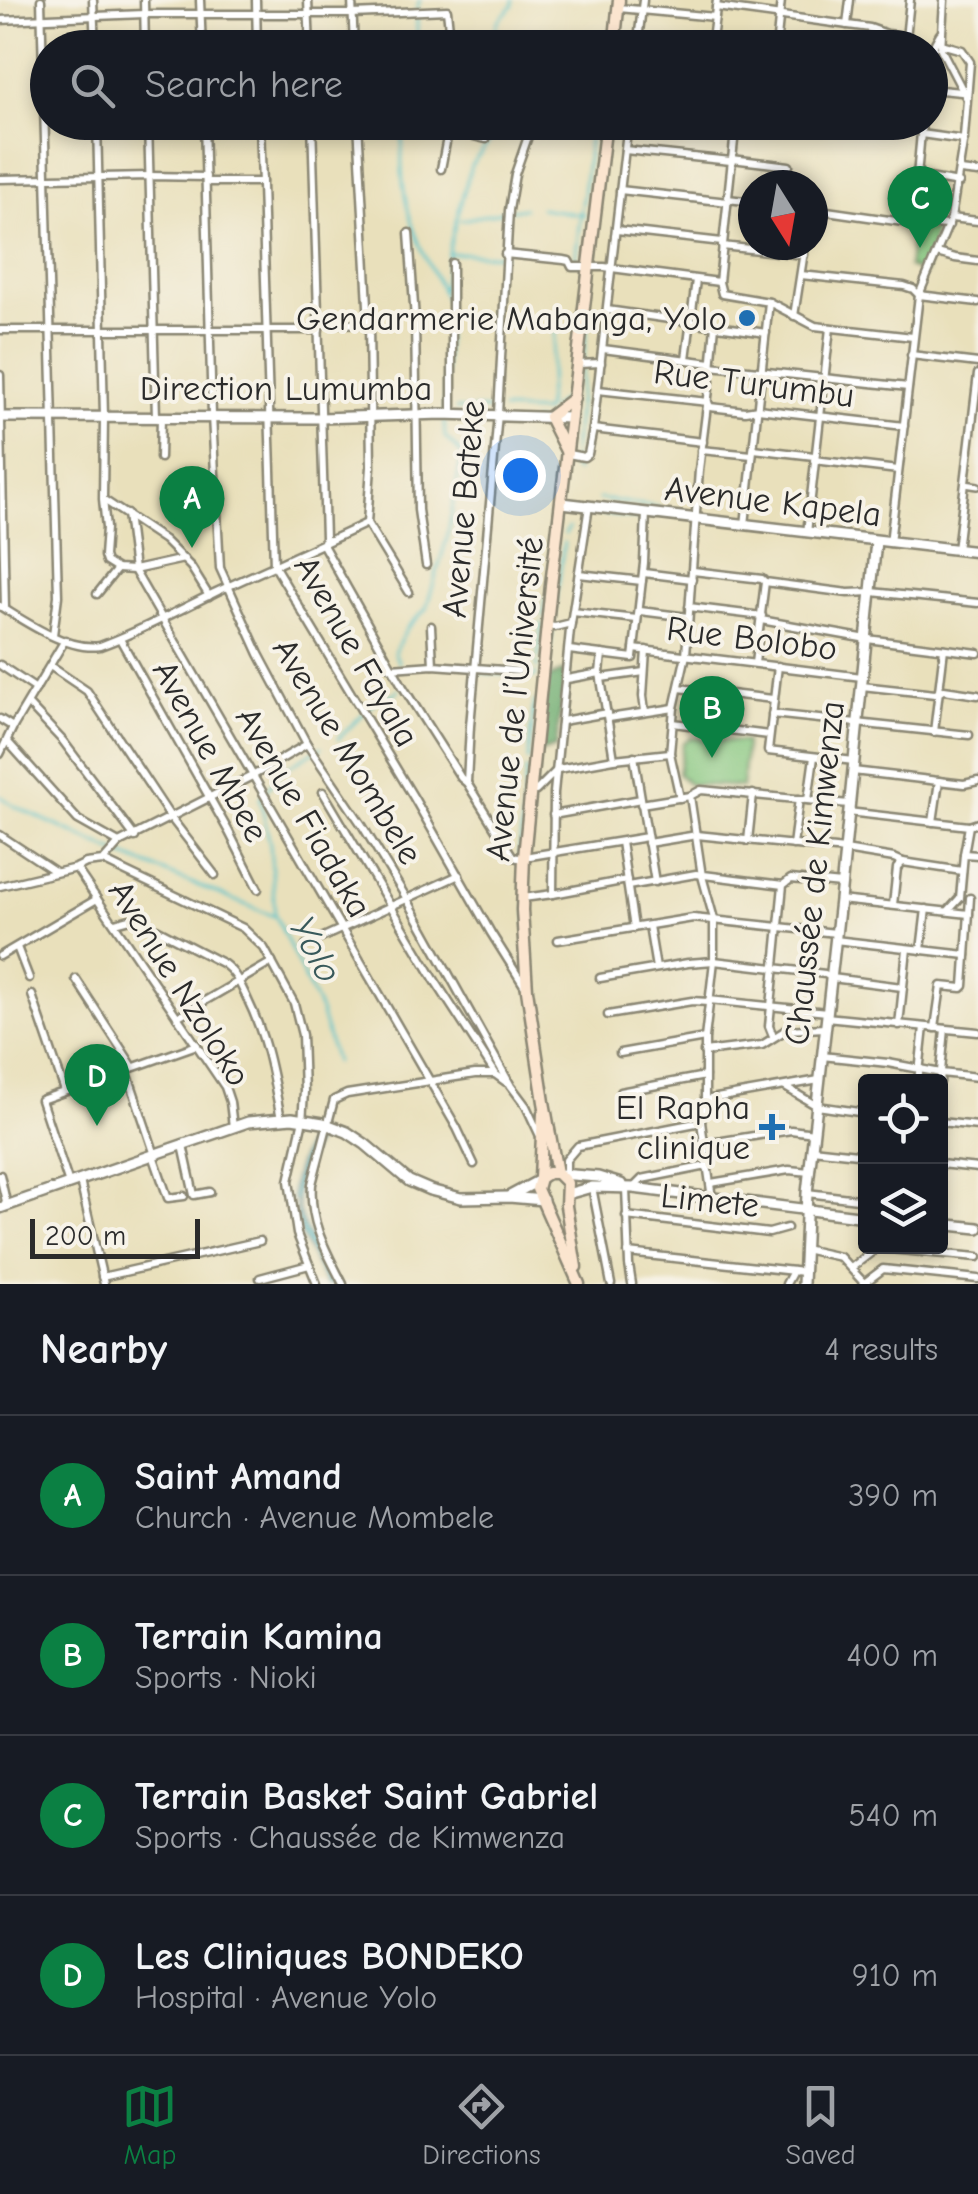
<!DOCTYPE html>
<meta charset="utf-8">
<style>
body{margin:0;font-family:"Comic Neue",sans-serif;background:#20242c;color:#f1f3f6}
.controls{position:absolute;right:30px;bottom:30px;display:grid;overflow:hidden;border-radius:10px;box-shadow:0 5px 15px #0003}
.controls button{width:90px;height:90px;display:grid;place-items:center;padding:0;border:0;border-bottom:2px solid #363941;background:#171b24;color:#f1f3f6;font:50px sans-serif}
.compass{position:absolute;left:738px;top:170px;width:90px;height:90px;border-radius:50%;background:#171b24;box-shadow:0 5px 15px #0003;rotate:169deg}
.scale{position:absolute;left:30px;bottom:25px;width:170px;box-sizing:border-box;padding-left:10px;border:5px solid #2b2b2b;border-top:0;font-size:28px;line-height:35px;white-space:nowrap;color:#2b2b2b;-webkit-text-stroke:8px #f7f3e8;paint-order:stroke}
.you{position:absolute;left:520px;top:475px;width:35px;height:35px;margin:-25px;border:8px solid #fff;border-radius:50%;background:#1a73e8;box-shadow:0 0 0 15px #1a73e833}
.badge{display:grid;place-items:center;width:65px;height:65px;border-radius:50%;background:#0b8043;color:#fff;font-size:32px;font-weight:700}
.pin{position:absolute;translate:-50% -82px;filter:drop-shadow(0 2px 5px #0008)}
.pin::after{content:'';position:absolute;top:52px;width:35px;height:30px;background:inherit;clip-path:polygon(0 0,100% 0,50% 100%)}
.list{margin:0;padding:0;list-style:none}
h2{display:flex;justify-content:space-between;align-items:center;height:130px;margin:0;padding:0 40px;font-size:42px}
h2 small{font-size:32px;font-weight:400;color:#9ea1a6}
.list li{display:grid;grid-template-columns:65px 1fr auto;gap:30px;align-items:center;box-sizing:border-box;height:160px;padding:0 40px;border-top:2px solid #363941}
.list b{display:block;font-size:38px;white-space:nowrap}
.list p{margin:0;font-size:32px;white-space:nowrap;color:#9ea1a6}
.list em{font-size:32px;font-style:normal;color:#9ea1a6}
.icon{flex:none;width:55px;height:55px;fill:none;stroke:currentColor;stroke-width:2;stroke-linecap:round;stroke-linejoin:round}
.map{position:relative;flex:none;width:978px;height:1284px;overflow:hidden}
.search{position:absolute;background:#171b24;box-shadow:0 5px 15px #0003;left:30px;right:30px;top:30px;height:110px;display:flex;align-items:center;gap:25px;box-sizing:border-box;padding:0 35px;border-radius:55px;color:#9ea1a6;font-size:38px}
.sheet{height:770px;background:#171b24}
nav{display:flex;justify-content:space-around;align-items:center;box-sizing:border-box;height:140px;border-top:2px solid #363941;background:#171b24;font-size:28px;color:#9ea1a6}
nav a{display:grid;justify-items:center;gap:5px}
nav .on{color:#0b8043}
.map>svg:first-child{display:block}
</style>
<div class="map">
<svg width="978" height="1284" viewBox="0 0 978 1284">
<rect width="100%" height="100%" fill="#f7f3e8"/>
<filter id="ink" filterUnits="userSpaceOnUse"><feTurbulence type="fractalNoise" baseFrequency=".01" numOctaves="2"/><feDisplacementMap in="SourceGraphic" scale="20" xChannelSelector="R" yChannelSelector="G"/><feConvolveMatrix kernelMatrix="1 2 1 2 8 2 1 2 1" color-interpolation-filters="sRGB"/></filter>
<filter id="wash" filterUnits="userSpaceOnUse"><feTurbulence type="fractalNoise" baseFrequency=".0048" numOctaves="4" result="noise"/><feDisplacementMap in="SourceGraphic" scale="40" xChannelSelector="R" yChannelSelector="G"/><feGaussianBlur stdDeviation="2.25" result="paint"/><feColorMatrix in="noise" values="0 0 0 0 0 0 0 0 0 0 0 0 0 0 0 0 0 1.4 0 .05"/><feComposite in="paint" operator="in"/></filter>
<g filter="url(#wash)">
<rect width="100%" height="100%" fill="#e9e0bb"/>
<g fill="#85c67e" stroke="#587854" stroke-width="2.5">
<path d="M913 227 934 230 925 273 908 267Z"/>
<path d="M690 738 746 742 742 787 689 784 678 774 683 743Z"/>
</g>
<path fill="#6cab6d" stroke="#4c6b4c" stroke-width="2.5" d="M565 671 556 747 539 752 547 678Z"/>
<path fill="#55c3cb" stroke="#40777b" stroke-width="2.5" d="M312 1130 320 1133C313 1147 303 1163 299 1178 288 1217 319 1250 333 1284H325C314 1258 294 1232 296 1203L292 1199C291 1175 303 1153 312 1130Z"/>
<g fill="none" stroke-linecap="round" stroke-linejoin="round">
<g stroke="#55c3cb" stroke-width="2.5">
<path d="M417 48V7L420 0"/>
<path d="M490 48 498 21 513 5V0"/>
<path d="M406 122C396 167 405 213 424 254 432 272 442 286 447 305L444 412"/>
<path d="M582 204 589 139"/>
<path d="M540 208 585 215"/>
<path d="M511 210 524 208"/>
<path d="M461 220 506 211"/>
<path d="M449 253 504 255"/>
<path d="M575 263 581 208"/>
<path d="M443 288 451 240 471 165 491 140 495 122"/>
<path d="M583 360 588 318"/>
<path d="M456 409 495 410"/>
<path d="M551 409 568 395"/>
<path d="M502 410 544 412"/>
<path d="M545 412 559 305"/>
<path d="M532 421 549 424"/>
<path d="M573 452 582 366"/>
<path d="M573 457 572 465 576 472"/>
<path d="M599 499 658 507"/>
<path d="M593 513 643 519"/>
<path d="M565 534 569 528"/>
<path d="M543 617 545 599"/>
<path d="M553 624 564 542"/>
<path d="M538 658 542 623"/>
<path d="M548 662 552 630"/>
<path d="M399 663 394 652 407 628 426 609 447 538 462 454 445 437 444 420"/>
<path d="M537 668V663"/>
<path d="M476 672 535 677 536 674"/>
<path d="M545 693 548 667"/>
<path d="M338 739 375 702 397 692 399 689"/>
<path d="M528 760 534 702"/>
<path d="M0 796 14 806 117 853 276 917 320 1011 335 1062"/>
<path d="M519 855 526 770"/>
<path d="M528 894V877"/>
<path d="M528 902V929"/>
<path d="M275 915 270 844 260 798 282 770 322 747"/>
</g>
</g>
</g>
<g filter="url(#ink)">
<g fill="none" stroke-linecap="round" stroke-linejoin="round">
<defs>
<path id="pedestrian" d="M965 484 978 486"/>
<g id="minor">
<path d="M41 0 58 596 53 635"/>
<path d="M93 0 95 48"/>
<path d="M144 0 145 48"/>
<path d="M200 0 202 48"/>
<path d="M256 0 257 48"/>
<path d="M308 0 310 48"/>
<path d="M352 0 354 48"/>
<path d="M944 0 941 49 966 97"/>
<path d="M716 7 870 28 887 34 906 36"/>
<path d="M619 8 715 17"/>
<path d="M0 20 144 14H352L447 10 449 29 457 48"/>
<path d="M847 25 850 0"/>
<path d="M637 48 643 0"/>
<path d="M711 48 717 0"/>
<path d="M776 48 781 0"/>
<path d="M905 48 910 0"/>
<path d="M930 61 935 43 940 34"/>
<path d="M930 89 961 92"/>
<path d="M97 122 104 417 103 499 106 528 104 556 106 562 117 569 134 570 184 559"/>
<path d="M148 122 156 417"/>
<path d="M204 122 212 416 220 568 259 654 307 744 362 825 407 899 511 1086 526 1106 540 1136"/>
<path d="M260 122 274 565 414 798 491 933 525 987"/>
<path d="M312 122 325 538 323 545 403 687 461 778 467 783 513 857 518 858 647 837"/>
<path d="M358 122 369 324 371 467 367 523 409 592"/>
<path d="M423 122 428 128 447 130 486 139"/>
<path d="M560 122 604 130"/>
<path d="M736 122 719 282 722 294 769 302 815 326 913 337"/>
<path d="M771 122 787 124"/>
<path d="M922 122 917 176 959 183"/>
<path d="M921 134 964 140"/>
<path d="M625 150 731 161"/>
<path d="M732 159 789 166"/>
<path d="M441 169 450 122"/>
<path d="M960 171 978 173"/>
<path d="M0 179 150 176 206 177"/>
<path d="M206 182H262"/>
<path d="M620 190 728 202"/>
<path d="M728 199 753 202"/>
<path d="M813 209 910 223 949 225"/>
<path d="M951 218 978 221"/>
<path d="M617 230 722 242"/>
<path d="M409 233 415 320 418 510 426 565"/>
<path d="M722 246 804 255"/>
<path d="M937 253 955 258 978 261"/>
<path d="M505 254 564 260 569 261 572 267H604L719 282"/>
<path d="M452 263V414"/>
<path d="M801 275 904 286 913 289 919 295 978 302"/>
<path d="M607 310 766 333"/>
<path d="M794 316 805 245"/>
<path d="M319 323 369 324"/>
<path d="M0 330H319"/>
<path d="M603 349 711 363"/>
<path d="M911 355 978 363"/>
<path d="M686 359 696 280"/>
<path d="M578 364 601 363"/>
<path d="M711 366 908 387"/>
<path d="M0 375 5 608"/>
<path d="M598 390 708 402 710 407 745 411 758 409 904 426"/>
<path d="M593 429 703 442"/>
<path d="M754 449 814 456"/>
<path d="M701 450 752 455"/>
<path d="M568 454 584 457 588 454 593 429 628 122"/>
<path d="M160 458 161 417"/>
<path d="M814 460 898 470"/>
<path d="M104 500 164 540 191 567 209 596"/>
<path d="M589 506 570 630 554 793 553 894 627 880"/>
<path d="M127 514 134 570 457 1128 474 1164"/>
<path d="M745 525 769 302"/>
<path d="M807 533 830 328"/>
<path d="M890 543 919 295 951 218 964 137 970 62 962 50 941 44"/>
<path d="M957 550 978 374"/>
<path d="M693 571 762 579 765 582 848 593 872 592 978 603"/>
<path d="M644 573 692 579"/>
<path d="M579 574 642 581"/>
<path d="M97 594 117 569"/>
<path d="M0 606C25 622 69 651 100 646 139 632 175 612 212 594 263 570 315 548 367 523"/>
<path d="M689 607 762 616"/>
<path d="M640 611 688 617"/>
<path d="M573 612 637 619"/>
<path d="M761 620 867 639 978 653"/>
<path d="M431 626 433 665"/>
<path d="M548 626 555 627 571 623"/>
<path d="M120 639 229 832 258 889"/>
<path d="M634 649 862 677"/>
<path d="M569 650 633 658 644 563 646 512"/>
<path d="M602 654 600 673 614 759"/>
<path d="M755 663 765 582"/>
<path d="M0 665 36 689"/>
<path d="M50 666 87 691 171 818 215 875"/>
<path d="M778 666 768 751 854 761"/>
<path d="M391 668 433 665 518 671"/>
<path d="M601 678 644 672"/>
<path d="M567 679 600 673"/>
<path d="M862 686 935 694 944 690 978 695"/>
<path d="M679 688 773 699"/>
<path d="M28 704 63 741 135 837"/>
<path d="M645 711 643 696 646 650"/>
<path d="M772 714 969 735"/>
<path d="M609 718 674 708"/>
<path d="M0 719 13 727"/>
<path d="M562 721 607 713"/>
<path d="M673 723 769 735"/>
<path d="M934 732 944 649"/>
<path d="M7 741 78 820 119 843"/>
<path d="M0 754 13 727 65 640"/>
<path d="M634 756 655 882"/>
<path d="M853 771 964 784 978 781"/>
<path d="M467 782 470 726 498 414 509 210 515 174 533 122"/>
<path d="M529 790 536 791 558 769 614 759 670 753"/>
<path d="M323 792 434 979 495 1073"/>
<path d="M690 796 702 876 714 919V961L705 1038V1100L701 1122 712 1198"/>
<path d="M680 798 670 753 674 708 686 655 699 470 710 381 715 325"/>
<path d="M808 800 814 757"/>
<path d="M641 804 690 796 701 790 849 804"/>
<path d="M848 812 969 826"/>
<path d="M553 815 641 799"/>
<path d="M933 822 939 781"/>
<path d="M0 835 56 872"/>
<path d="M748 841 753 794"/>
<path d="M621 842 634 928"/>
<path d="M648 843 697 835 845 850 894 858 903 862"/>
<path d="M793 845 799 799"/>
<path d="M964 854 978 855"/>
<path d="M103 861 119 843 254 775 307 744"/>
<path d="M76 868 225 1087 230 1102 233 1127"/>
<path d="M0 886 76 868 86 863 103 861 243 928 264 948 294 1003 302 1035 304 1091 302 1124 289 1181 297 1234 317 1284"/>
<path d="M628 886 696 874 783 885"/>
<path d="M523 898 553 894"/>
<path d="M840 900 969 914"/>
<path d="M893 905 897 868 903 862 962 871"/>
<path d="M949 910 960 898 964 854 969 826 978 823"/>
<path d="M115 923 130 919 139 920 224 964C235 972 240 984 246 996 267 1039 272 1072 281 1119"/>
<path d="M649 926 656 968"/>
<path d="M558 940 693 918 836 933"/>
<path d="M835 940 966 955"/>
<path d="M306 945 459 875"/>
<path d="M17 947 29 978"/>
<path d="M921 950 926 909"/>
<path d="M0 956 97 899"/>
<path d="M600 978 688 963 714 961 825 974 832 978 902 987"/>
<path d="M76 979 133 1067"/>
<path d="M32 995 65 1091"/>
<path d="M709 1000 827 1012"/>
<path d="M608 1015 692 1001 708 1002"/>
<path d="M177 1017 272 962"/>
<path d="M826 1017 978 1032"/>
<path d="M899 1025 907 949"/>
<path d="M935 1028 941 986 962 988 964 986 970 898"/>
<path d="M773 1036 769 1026 783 885 791 879 841 884"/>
<path d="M704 1052 762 1045 786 1030 825 1028"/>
<path d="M620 1053 705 1038"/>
<path d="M822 1056 888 1063 941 1073 978 1077"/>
<path d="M126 1069 155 1155"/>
<path d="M918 1082 924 1027"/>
<path d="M940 1082 945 1029"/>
<path d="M785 1087 817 1106 866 1113"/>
<path d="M620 1092 705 1076"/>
<path d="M705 1100 819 1080"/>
<path d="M940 1122 978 1126"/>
<path d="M704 1144 791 1130 814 1133"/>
<path d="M183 1145 194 1195 210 1192"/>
<path d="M812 1149 866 1155"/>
<path d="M153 1155 168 1198 184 1196"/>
<path d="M940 1164 978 1168"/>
<path d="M566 1174V1160L578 1146 701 1122"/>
<path d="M0 1175 7 1206"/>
<path d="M80 1181 104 1284"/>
<path d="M711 1183 789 1170 810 1172"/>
<path d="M69 1184 41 1100 197 1045"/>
<path d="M592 1187 611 1284"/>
<path d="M634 1187 642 1179 707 1166"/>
<path d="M626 1188 629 1265 632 1284"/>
<path d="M807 1193 866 1200"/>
<path d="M626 1216 769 1233 787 1228"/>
<path d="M804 1249 840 1257 864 1283"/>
<path d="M628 1253 803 1272"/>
<path d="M851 1268 877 1248 978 1257"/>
<path d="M102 1277 260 1241"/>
<path d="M260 1278 309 1265"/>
<path d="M343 1284C326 1251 309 1222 312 1184L334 1100 347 1094 475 1074H495L506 1082"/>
<path d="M786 1284 793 1271"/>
<path d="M863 1284 883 1269 978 1279"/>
</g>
<g id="tertiary">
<path d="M0 417 321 418 442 414 571 418"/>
<path d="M562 503 978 552"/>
<path d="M560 1174 598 1177 621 1184"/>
<path d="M567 1194 592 1187 633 1188 866 1217"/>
<path d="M510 1196 538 1181"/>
<path d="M0 1208 248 1122 292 1118 323 1123 347 1132 365 1144 409 1181 430 1190 461 1198 509 1197 543 1200"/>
<path d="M940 1224 978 1228"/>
<path d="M803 1284 807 1193 840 900 876 541"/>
</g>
<g id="secondary">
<path d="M614 48 619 0"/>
<path d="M567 453 549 417 574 398"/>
<path d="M543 1113 540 1178 537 1189 579 1284"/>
<path d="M557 1173 544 1102 527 990 522 910 524 857 551 585 606 122"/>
<path d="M540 1178 548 1173H557L567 1183 566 1206 576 1267"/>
</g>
</defs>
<use href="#pedestrian" stroke="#8a8673" stroke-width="10"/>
<use href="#minor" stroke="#8a8673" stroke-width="11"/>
<use href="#tertiary" stroke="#8a8673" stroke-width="14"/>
<use href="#secondary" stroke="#8a8673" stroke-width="15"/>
<use href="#pedestrian" stroke="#fff" stroke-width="5"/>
<use href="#minor" stroke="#fff" stroke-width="6"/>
<use href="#tertiary" stroke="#fff" stroke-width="9"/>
<use href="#secondary" stroke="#fbe5cf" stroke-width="10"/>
</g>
</g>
<g fill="#1f6fb2" stroke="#f7f3e8" stroke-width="4">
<circle cx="747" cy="318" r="10"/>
<path d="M767 1112h10v10h10v10h-10v10h-10v-10h-10v-10h10z"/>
</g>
<g text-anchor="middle" stroke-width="8" stroke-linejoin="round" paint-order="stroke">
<g font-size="35" fill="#2b2b2b" stroke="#f7f3e8" text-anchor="end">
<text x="727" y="330">Gendarmerie Mabanga, Yolo</text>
<text x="750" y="1119">El Rapha<tspan x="750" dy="40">clinique</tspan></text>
</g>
<g font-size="35" fill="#2b2b2b" stroke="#f7f3e8">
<text transform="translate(754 383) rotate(7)" y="12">Rue Turumbu</text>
<text x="286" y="400">Direction Lumumba</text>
<text transform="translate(773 501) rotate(7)" y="12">Avenue Kapela</text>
<text transform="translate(463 509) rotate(-85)" y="12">Avenue Bateke</text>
<text transform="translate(752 638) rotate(7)" y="12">Rue Bolobo</text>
<text transform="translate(357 651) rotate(60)" y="12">Avenue Fayala</text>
<text transform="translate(514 699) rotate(-84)" y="12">Avenue de l’Université</text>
<text transform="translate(211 751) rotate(61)" y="12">Avenue Mbee</text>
<text transform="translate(348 751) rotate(59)" y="12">Avenue Mombele</text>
<text transform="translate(304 812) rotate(60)" y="12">Avenue Fiadaka</text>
<text transform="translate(814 873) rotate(-84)" y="12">Chaussée de Kimwenza</text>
<text transform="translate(180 983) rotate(58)" y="12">Avenue Nzoloko</text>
<text transform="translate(710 1200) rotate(6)" y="12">Limete</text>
</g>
<g font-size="38" font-style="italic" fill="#38595b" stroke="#f7f3e8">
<text transform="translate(316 949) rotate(62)" y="13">Yolo</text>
</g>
</g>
</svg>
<div class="controls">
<button><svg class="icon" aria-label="locate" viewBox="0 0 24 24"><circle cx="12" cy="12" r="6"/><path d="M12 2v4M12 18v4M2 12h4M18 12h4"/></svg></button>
<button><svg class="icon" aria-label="layers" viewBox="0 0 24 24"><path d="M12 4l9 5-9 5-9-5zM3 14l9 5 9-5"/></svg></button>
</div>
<svg class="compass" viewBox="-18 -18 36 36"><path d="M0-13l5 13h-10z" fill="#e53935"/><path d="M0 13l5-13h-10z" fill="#9ea1a6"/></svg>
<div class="scale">200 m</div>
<div class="you"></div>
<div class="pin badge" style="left:192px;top:548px">A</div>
<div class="pin badge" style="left:712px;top:758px">B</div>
<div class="pin badge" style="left:920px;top:248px">C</div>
<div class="pin badge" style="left:97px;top:1126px">D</div>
<div class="search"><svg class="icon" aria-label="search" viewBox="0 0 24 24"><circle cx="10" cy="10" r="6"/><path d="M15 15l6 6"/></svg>Search here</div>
</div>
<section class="sheet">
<h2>Nearby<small>4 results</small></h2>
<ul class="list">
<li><span class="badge">A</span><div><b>Saint Amand</b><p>Church · Avenue Mombele</p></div><em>390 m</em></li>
<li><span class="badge">B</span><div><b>Terrain Kamina</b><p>Sports · Nioki</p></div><em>400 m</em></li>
<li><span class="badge">C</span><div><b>Terrain Basket Saint Gabriel</b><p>Sports · Chaussée de Kimwenza</p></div><em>540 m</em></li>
<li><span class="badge">D</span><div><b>Les Cliniques BONDEKO</b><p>Hospital · Avenue Yolo</p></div><em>910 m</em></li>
</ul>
</section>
<nav>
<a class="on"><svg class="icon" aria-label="map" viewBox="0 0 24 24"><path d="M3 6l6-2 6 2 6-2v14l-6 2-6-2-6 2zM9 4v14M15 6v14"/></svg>Map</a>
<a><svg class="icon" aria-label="directions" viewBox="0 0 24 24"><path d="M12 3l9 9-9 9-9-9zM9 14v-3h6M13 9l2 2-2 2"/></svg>Directions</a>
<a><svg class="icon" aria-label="saved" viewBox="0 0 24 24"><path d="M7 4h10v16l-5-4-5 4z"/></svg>Saved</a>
</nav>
